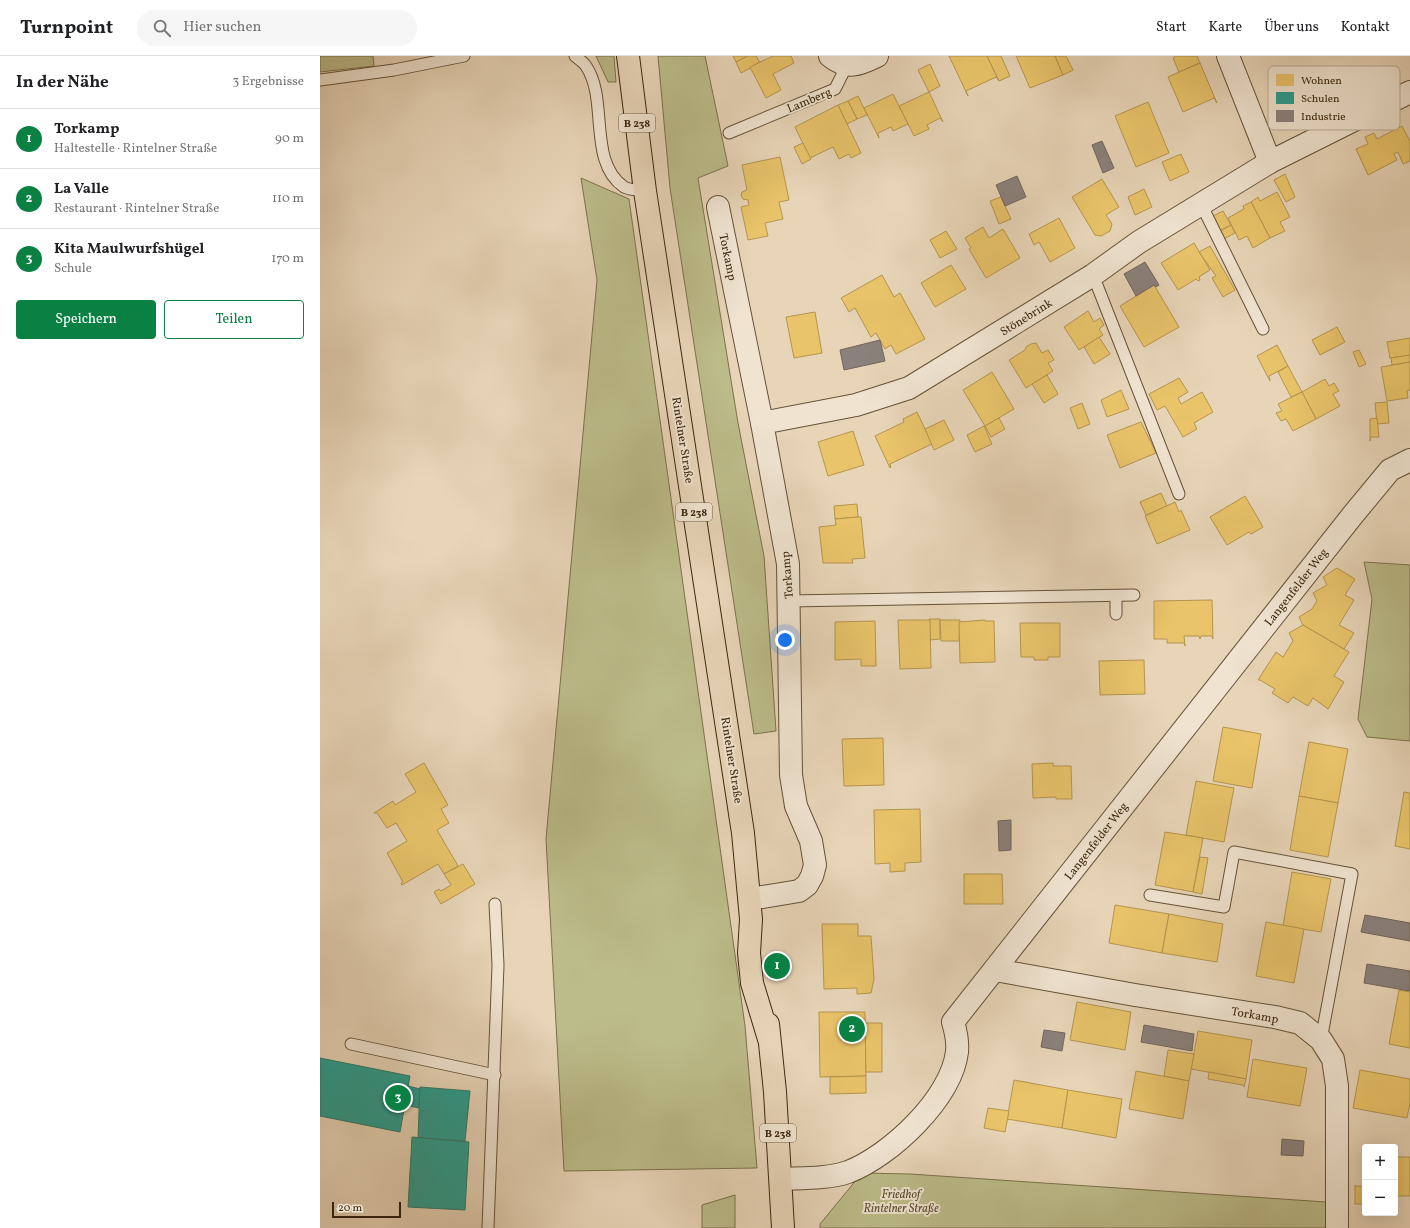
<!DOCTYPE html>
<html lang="de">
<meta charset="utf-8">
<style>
body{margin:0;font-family:Vollkorn,serif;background:#f6f6f6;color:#202124}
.controls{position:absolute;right:12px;bottom:12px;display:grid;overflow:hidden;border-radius:4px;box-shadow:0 4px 16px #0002}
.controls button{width:36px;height:36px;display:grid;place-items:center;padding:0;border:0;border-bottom:1px solid #e0e0e0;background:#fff;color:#202124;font:20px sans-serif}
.scale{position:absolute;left:12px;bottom:10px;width:69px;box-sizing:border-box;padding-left:4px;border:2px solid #3b270d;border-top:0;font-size:11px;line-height:14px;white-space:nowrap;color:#3b270d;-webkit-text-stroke:3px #f0e4d1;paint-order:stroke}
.you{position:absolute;left:465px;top:584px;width:14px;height:14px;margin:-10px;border:3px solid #fff;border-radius:50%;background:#1a73e8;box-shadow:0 0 0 6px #1a73e833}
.badge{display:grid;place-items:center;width:26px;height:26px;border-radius:50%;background:#0b8043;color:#fff;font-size:13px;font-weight:700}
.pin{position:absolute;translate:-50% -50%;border:2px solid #fff;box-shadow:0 1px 4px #0006}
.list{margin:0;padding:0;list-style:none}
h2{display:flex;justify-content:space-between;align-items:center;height:52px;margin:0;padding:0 16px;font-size:17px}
h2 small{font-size:13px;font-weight:400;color:#757577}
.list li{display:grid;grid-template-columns:26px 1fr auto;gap:12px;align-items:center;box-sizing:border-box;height:60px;padding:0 16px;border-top:1px solid #e0e0e0}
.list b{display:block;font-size:15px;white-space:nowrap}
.list p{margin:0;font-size:13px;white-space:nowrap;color:#757577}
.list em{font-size:13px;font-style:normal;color:#757577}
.actions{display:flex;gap:8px;padding:12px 16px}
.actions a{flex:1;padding:9px 0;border:1px solid #0b8043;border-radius:4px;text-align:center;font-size:14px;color:#0b8043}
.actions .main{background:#0b8043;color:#fff}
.icon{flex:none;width:22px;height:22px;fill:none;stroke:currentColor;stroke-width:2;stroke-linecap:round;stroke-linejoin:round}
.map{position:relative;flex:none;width:1090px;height:1172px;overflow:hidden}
header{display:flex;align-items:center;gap:24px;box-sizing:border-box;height:56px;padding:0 20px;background:#fff;border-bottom:1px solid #e0e0e0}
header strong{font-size:19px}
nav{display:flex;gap:22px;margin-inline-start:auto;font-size:14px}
.search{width:280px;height:36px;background:#f6f6f6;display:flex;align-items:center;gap:10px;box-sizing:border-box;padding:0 14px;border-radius:22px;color:#757577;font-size:15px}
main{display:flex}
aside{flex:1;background:#fff}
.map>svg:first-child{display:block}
</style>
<header>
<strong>Turnpoint</strong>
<div class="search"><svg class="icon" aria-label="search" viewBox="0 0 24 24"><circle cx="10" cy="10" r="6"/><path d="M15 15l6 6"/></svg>Hier suchen</div>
<nav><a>Start</a><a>Karte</a><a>Über uns</a><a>Kontakt</a></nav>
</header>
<main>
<aside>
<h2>In der Nähe<small>3 Ergebnisse</small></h2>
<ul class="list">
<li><span class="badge">1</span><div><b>Torkamp</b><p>Haltestelle · Rintelner Straße</p></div><em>90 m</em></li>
<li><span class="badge">2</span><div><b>La Valle</b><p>Restaurant · Rintelner Straße</p></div><em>110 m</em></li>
<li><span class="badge">3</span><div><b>Kita Maulwurfshügel</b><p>Schule</p></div><em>170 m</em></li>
</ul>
<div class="actions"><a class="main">Speichern</a><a>Teilen</a></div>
</aside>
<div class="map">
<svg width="1090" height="1172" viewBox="0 0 1090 1172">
<rect width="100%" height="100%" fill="#e8d5b8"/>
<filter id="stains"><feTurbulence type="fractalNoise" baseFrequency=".005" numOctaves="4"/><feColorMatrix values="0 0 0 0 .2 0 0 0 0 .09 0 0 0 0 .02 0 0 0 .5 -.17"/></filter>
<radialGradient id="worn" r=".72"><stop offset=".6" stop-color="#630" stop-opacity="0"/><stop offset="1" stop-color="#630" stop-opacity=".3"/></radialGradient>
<g fill="#bcbc8a" stroke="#7c724c">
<path d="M0 0H53L54 10 0 16Z"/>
<path d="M276 0H294L296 26H288Z"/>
<path d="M338 0H385L408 110 378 122 418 367 444 500 456 675 434 678 350 132Z"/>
<path d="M261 122 309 143 425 970 437 1112 244 1115 226 783 277 224Z"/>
<path d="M1044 506 1090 509V685L1047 681 1038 663 1052 543Z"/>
<path d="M542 1117 590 1118 1006 1146V1172H500V1168Z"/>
<path d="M415 1139V1172H382V1149Z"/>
</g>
<g fill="#e9c46a" stroke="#b5954e">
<path d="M413 0H428L416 6Z"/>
<path d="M428 0H436L440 7 421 17 416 6Z"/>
<path d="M453 0H471L474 7 453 18 461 34 446 42 430 11Z"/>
<path d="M629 0H667L679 25 676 21 646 35 648 40Z"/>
<path d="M667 0H681L690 20 679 25Z"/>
<path d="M696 0H735L743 19 710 32Z"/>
<path d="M735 0H746L753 14 743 19Z"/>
<path d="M856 0H877L880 7 859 16 853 2Z"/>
<path d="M880 7 897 47 894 42 863 56 848 21Z"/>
<path d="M610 8 620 30 609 36 598 14Z"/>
<path d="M609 36 623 66 620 62 607 69 609 73 594 80 579 50Z"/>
<path d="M573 38 588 68 573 75 571 71 558 77 559 82 544 52Z"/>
<path d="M538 40 547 59 537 63 528 45Z"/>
<path d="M528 45 537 63 527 68 518 49Z"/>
<path d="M828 46 849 97 816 111 795 60Z"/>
<path d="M518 49 541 97 531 102 529 98 519 103 513 91 490 102 475 71Z"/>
<path d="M1082 70 1090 85V105L1083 108 1078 96 1074 98 1077 104 1048 119 1036 93 1048 88 1045 81 1054 77 1057 83Z"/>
<path d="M483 87 491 103 482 108 474 91Z"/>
<path d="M861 98 869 116 850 125 842 106Z"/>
<path d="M460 101 469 144 459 146 463 163 445 167 448 180 428 184 421 151 429 149 428 144 423 143 421 139 422 136 427 134 422 109Z"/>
<path d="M965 118 975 141 966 146 954 124Z"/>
<path d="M782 123 799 151 786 159 792 168 790 175 781 180 775 179 752 141Z"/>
<path d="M824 133 832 151 815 159 808 141Z"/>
<path d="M957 136 970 161 960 166 965 175 950 182 931 146 938 141 940 145Z"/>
<path d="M681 141 691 163 679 168 670 145Z"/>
<path d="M931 146 950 182 933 192 927 180 919 184 908 162 924 153 923 150Z"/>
<path d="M903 155 911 169 900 175 893 160Z"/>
<path d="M739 162 755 192 730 206 719 186 714 189 709 178Z"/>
<path d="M911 169 915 177 904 183 900 175Z"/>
<path d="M663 171 669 182 683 173 700 202 666 222 649 193 651 192 645 182Z"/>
<path d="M626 175 637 193 620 202 610 184Z"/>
<path d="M874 187 890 214 879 221 880 224 878 225 876 223 858 234 841 207Z"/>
<path d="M890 190 915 234 903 241 892 222 896 220 879 196Z"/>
<path d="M631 209 646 233 615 251 601 227Z"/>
<path d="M562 219 574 241 580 237 605 283 576 298 571 289 565 293 556 277 551 281 535 252 529 256 521 242Z"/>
<path d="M834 229 859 271 824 291 800 250Z"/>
<path d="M768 255 774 266 780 262 784 269 779 273 783 279 759 294 744 271Z"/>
<path d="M495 256 502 297 474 302 466 261Z"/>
<path d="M1017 271 1025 286 1000 299 992 284Z"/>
<path d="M779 281 790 298 774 308 764 291Z"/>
<path d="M1090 282V299L1070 302 1067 286Z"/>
<path d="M716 287 722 297 728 294 734 304 728 307 733 315 706 332 689 304 705 294 706 291 711 288Z"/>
<path d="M957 289 968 310 949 320 950 325 937 300Z"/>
<path d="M1039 294 1046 308 1039 311 1033 296Z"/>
<path d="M1090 299V306L1072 309 1071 302Z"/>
<path d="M1090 306V334L1087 335 1088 342 1067 345 1061 311Z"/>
<path d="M968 310 982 336 971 341 958 316Z"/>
<path d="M672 316 694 353 665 370 643 334Z"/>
<path d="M727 319 738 338 724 347 712 328Z"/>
<path d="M859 322 868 336 858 342 861 348 882 336 893 356 874 367 877 373 863 381 845 350 837 354 829 338Z"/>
<path d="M1005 323 1009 330 1014 327 1019 335 1013 338 1020 350 996 363 982 336Z"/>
<path d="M801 334 809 353 787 361 781 344Z"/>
<path d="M982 336 996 363 973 375 966 363 961 365 956 357 962 355 958 348Z"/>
<path d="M1067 346 1069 367 1057 368 1055 347Z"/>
<path d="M762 347 770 368 758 373 750 352Z"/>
<path d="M597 356 612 388 570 408 571 411 570 412 555 380 584 366 583 363Z"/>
<path d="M679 362 685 373 671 381 665 370Z"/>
<path d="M1057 362 1059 381H1051L1050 385V363Z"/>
<path d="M624 364 634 384 614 394 605 373Z"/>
<path d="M821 366 836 397 800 412 787 379Z"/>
<path d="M664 370 672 388 655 396 647 379Z"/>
<path d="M533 375 544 409 508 420 498 386Z"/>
<path d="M841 437 847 450 826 459 820 446Z"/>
<path d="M925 440 943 471 931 478 929 476 907 489 890 461Z"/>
<path d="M855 446 859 456 861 454 870 474 837 488 825 460Z"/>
<path d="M537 448 538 461 515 463 514 450Z"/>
<path d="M538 461H541L545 502 532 503 533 507H503L499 471 516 469 515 463Z"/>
<path d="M1017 512 1035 523 1025 539 1034 544 1019 569 1034 577 1024 593 983 569 979 561 992 553 997 545 993 537 1007 529 1003 521Z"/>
<path d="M892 544 893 583 892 580H881L880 583 879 580H864L865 590 864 587H847V583H834V545Z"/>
<path d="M609 563H620V583L610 584Z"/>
<path d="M578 564H610L611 612 580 613Z"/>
<path d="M620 564H640L639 585H621Z"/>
<path d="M665 564V565H674L675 606 640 607 639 566Z"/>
<path d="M555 565 556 610H541V603L515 604V566Z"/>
<path d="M700 567H740V601H728V604H714V601H701Z"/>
<path d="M983 569 1029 596 1014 620 1024 626 1008 653 993 642 988 650 973 641 968 647 952 637 955 633 940 624H938L956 596 963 601 973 585 969 577Z"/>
<path d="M824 604 825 638 780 639 779 605Z"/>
<path d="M903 671 941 678 932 732 893 725Z"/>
<path d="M563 682 564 729 524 730 522 683Z"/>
<path d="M989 686 1028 693 1018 747 979 740Z"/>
<path d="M104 707 128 749 121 753 129 767 117 774 138 810 124 818 118 808 82 829 81 827 83 826 67 797 87 785 76 767 67 772 57 757H54L73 745 75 749 96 736 85 718Z"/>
<path d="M733 707V710H751L752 743H736V741L713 742 712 708Z"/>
<path d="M876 725 914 732 904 786 866 779Z"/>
<path d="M1084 736 1090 737V793L1075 790Z"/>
<path d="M979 740 1018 747 1008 801 970 794Z"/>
<path d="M600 753 601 806 585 807V815L570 816V807L555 808 554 754Z"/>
<path d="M845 776 883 782 873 836 835 829Z"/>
<path d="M880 801 888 802 882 838 873 836Z"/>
<path d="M143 808 155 828 121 848 114 836 119 833 121 835 131 829 124 818Z"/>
<path d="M972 816 1011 823 1001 876 963 870Z"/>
<path d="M644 818H682L683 848H644Z"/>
<path d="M795 849 849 858 842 897 789 887Z"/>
<path d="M849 858 903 868 897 906 842 897Z"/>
<path d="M946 866 984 873 974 927 936 920Z"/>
<path d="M502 868H538V880H551L554 923 551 937 537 938V932L504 933Z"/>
<path d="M1079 934 1090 936V992L1069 988Z"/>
<path d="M757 946 811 956 805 994 750 984Z"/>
<path d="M499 956H545L546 1020 500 1021Z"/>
<path d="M545 967H562V1016H546Z"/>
<path d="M878 975 932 984 926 1023 871 1013Z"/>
<path d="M848 994 874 998 869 1025 844 1020Z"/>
<path d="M933 1003 987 1012 980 1050 927 1041Z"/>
<path d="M1040 1014 1090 1023V1047L1087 1062 1033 1052Z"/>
<path d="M816 1015 869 1025 863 1063 809 1053Z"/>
<path d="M889 1016 926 1023 924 1031 923 1029 888 1023Z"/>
<path d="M546 1020V1037L510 1038V1021Z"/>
<path d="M694 1024 748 1034 742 1072 687 1063Z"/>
<path d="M748 1034 802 1043 796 1082 742 1072Z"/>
<path d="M668 1052 689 1055 685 1076 664 1072Z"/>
<rect x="1075" y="1101" width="15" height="39"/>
<rect x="1035" y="1130" width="10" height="18"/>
</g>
<g fill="#2a9d8f" stroke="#2f7a68">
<path d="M0 1002 90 1020 80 1076 0 1060Z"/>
<path d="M88 1030 100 1033 99 1052 85 1049Z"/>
<path d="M100 1031 150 1035 145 1085 98 1082Z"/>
<path d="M92 1081 149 1086 145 1154 88 1151Z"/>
</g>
<g fill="#8a817c" stroke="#72665b">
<path d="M782 85 794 112 783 117 772 89Z"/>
<path d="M697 120 706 141 685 150 676 129Z"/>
<path d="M825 206 839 229 836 231 834 229 816 240 804 218Z"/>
<path d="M560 284 565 305 524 314 520 294Z"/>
<path d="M691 764V794L679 795 678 765Z"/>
<path d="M1045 859 1090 867V885L1041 876Z"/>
<path d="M1047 908 1090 915V935L1044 927Z"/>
<path d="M824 969 874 978 872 995 821 986Z"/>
<path d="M724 974 745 977 742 995 721 991Z"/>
<path d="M962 1083 984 1085 983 1100 961 1099Z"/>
</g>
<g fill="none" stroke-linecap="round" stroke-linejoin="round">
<defs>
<g id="lane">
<path d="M255 0C259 3 264 7 266 10 289 44 267 105 304 131 309 134 319 134 325 135"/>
<path d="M0 24 74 14 144 0"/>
<path d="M409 77 515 33 527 9"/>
<path d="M881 148 943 273"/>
<path d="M773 219 859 438"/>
<path d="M796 540V558"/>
<path d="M469 545 814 539"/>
<path d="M830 839 904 851 914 796 1032 818 1001 984"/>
<path d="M31 988 175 1019"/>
<path d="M168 1172 178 909 175 848"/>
</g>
<g id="street">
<path d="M510 0C527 14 539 9 557 0"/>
<path d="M908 0 950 106"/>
<path d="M398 151 442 367 468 508 471 719 476 750 491 785 495 809 492 820 487 829 479 835 430 843"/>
<path d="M442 367 536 349 589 332 773 219 819 186 950 106 1090 36"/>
<path d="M675 914 815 939 955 961 980 967 1001 984 1013 1003 1017 1030V1172"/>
<path d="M461 1123C482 1122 508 1123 528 1116 570 1100 631 1043 637 996 638 986 636 976 633 966L1032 460 1070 414 1090 404"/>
</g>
<g id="primary">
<path d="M308 0 325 135 423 777 431 863 429 897 432 927 449 983"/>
<path d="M448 968 455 1036 463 1172"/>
</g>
</defs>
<use href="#lane" stroke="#665238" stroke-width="13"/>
<use href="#street" stroke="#665238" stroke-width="24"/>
<use href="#primary" stroke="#3b270d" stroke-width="24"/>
<use href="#lane" stroke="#f0e4d1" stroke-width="11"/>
<use href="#street" stroke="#f0e4d1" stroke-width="22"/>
<use href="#primary" stroke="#e8d5b8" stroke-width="22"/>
</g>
<g text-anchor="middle" stroke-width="4" stroke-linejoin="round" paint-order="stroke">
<g fill="#f0e4d1" stroke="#716048" stroke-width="1">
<rect x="299" y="58" width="36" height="18" rx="3"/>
<rect x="356" y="447" width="36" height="18" rx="3"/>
<rect x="440" y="1068" width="36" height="18" rx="3"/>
</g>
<g font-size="11" font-weight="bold" fill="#3b270d">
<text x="317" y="71">B 238</text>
<text x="374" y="460">B 238</text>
<text x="458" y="1081">B 238</text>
</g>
<g font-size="12" fill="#3b270d" stroke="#f0e4d1">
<text transform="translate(489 44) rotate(-23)" y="4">Lamberg</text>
<text transform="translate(408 201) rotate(78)" y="4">Torkamp</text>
<text transform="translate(706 261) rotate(-32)" y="4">Stönebrink</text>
<text transform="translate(363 384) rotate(81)" y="4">Rintelner Straße</text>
<text transform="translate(467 519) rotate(-95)" y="4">Torkamp</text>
<text transform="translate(976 531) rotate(-52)" y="4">Langenfelder Weg</text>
<text transform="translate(412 704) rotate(81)" y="4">Rintelner Straße</text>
<text transform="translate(776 785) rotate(-52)" y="4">Langenfelder Weg</text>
<text transform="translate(935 959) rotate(10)" y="4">Torkamp</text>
</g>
<g font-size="12" font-style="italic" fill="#5b4c2c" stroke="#f0e4d1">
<text x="581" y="1142">Friedhof<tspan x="581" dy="14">Rintelner Straße</tspan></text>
</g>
</g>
<rect x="948" y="10" width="132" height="64" rx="6" fill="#f0e4d1" stroke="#baab96" stroke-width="1"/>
<rect x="956" y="18" width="18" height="12" fill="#e9c46a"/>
<rect x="956" y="36" width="18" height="12" fill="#2a9d8f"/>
<rect x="956" y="54" width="18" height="12" fill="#8a817c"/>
<g font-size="11" fill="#3b270d">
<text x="981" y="28">Wohnen</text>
<text x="981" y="46">Schulen</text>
<text x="981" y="64">Industrie</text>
</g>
<rect width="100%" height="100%" filter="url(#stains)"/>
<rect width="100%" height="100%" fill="url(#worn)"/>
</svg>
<div class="controls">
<button>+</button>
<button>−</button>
</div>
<div class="scale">20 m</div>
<div class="you"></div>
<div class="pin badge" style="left:457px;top:910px">1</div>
<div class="pin badge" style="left:532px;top:973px">2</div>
<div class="pin badge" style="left:78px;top:1042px">3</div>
</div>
</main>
